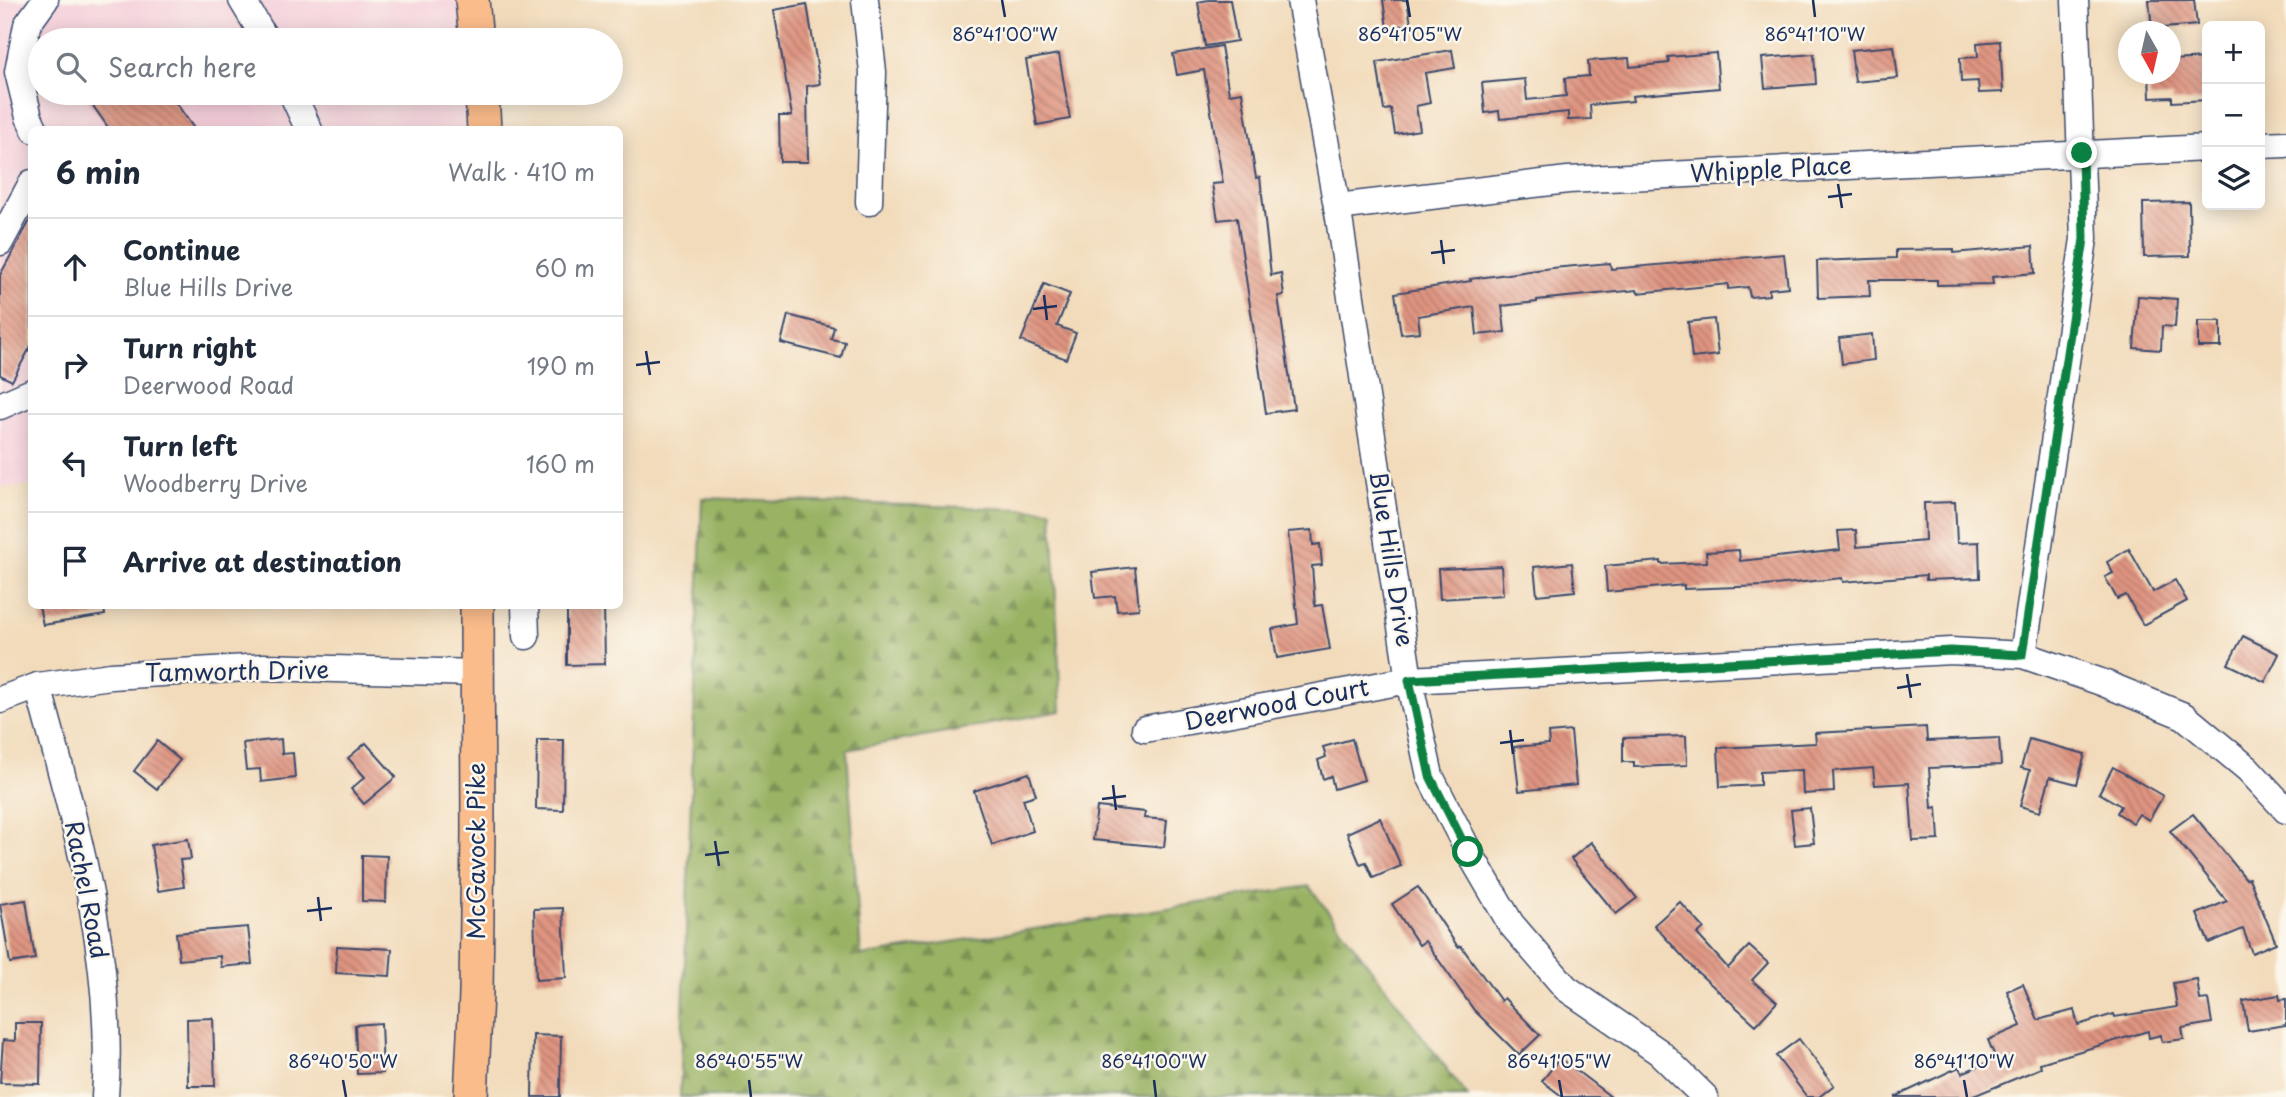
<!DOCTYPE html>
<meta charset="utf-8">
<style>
body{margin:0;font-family:"Playpen Sans",sans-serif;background:#f6f6f7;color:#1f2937}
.controls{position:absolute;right:21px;top:21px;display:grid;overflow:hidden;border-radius:10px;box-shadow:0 4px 18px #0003}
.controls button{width:63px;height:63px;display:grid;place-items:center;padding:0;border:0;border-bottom:2px solid #e0e1e3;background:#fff;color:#1f2937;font:35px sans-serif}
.compass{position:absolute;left:2118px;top:21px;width:63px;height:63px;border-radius:50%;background:#fff;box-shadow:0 4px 18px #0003;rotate:172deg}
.stop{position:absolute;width:21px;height:21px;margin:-16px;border:5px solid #0b8043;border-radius:50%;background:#fff}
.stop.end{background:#0b8043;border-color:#fff;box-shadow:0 2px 7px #0008}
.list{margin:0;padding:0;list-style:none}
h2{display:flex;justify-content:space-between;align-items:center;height:91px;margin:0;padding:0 28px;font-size:30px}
h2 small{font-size:23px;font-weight:400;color:#747a83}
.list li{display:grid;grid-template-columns:46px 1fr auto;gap:21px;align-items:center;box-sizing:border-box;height:98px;padding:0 28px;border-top:2px solid #e0e1e3}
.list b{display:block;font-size:26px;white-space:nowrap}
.list p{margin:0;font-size:23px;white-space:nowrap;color:#747a83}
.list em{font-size:23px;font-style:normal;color:#747a83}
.icon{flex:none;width:38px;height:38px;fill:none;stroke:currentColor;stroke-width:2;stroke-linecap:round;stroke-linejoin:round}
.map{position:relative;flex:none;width:2286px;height:1097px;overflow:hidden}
.search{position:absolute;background:#fff;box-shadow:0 4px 18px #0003;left:28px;top:28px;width:595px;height:77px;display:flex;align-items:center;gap:18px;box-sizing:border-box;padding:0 24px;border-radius:38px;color:#747a83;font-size:26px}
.panel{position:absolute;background:#fff;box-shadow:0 4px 18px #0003;left:28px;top:126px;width:595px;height:483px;border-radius:10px}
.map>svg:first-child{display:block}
</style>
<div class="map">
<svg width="2286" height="1097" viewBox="0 0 2286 1097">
<defs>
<pattern id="forest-firs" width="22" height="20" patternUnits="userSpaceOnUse" patternTransform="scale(1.75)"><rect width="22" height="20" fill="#99b263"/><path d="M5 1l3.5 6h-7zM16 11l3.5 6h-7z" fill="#7c9155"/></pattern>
<pattern id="building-back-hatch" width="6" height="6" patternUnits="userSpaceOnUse" patternTransform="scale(1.75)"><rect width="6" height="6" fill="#df9480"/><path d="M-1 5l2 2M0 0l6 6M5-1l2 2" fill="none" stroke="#b4796c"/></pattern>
</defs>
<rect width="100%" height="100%" fill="#fbf7ec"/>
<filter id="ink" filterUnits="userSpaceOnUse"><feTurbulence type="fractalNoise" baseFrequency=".0143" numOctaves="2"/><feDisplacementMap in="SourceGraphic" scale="14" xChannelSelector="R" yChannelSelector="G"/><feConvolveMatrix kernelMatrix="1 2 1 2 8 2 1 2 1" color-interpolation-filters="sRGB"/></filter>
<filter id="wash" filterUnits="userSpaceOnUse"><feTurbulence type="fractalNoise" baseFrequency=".00686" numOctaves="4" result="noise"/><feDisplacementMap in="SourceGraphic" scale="28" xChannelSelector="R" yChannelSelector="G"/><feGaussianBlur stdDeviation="1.57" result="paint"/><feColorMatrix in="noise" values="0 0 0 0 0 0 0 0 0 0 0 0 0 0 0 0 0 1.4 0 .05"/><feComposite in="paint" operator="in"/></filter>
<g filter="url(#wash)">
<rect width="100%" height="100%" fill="#f2dbbb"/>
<path fill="#f5cfdb" d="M0 0H472L476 40H40V93H482L484 129 32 130 31 486 0 487Z"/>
<path fill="url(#forest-firs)" stroke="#5a7060" stroke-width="2" d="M702 498 1052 510 1061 711 847 750 861 956 1309 886 1468 1097H680Z"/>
<g id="blocks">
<g fill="url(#building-back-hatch)">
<path d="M1208 0H1230L1237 41 1205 46 1198 2Z"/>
<path d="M1383 0H1407L1411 24 1387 28Z"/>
<path d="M2149 0H2194L2197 25 2152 29Z"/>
<path d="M807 4 820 84 807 86 808 162H780L779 116H792L774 10Z"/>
<path d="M2000 41 2003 92 1979 93 1978 81 1961 82 1960 58 1978 57 1977 43Z"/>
<path d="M1221 46 1229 94 1242 92 1256 178 1260 177 1271 275 1281 273 1284 295 1278 296 1294 409 1266 413 1237 218 1218 220 1212 184 1223 183 1204 70 1177 75 1173 54Z"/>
<path d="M1894 46 1898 78 1855 82 1851 50Z"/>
<path d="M1452 50 1455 68 1425 73 1430 103 1416 106 1420 130 1395 134 1391 109 1384 110 1377 62Z"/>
<path d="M1716 53 1719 88 1632 96 1633 101 1590 105 1591 119 1568 120V112L1500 119 1499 111 1485 113 1482 83 1525 79 1527 100 1566 96 1565 78 1589 76 1588 61 1629 58 1630 67 1669 63 1668 57Z"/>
<path d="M1059 54 1070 119 1037 125 1026 60Z"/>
<path d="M1814 54 1816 84 1765 88 1762 58Z"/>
<path d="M2207 58V100L2172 102V97L2150 98 2149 74H2171V60Z"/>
<path d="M84 93H169L195 130H110Z"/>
<path d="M2189 202 2190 256 2144 257 2143 203Z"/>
<path d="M32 217V344L12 381 0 375V275Z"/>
<path d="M2033 246 2035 273 1992 277 1993 284 1937 285V280H1869L1870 296 1818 298 1817 261 1896 258V250L1954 249V253Z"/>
<path d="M1784 254 1788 287 1769 289V295L1750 297 1748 287 1728 289V284L1638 293 1637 290 1537 300V302L1502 306 1505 332 1477 335 1474 307 1418 316 1420 332 1401 334 1395 293 1471 281 1470 279 1552 268 1610 263 1611 269Z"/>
<path d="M1044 284 1070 294 1057 326 1076 333 1066 359 1021 341Z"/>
<path d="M2138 296 2177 299 2175 327 2162 326 2161 350 2134 348Z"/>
<path d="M788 315 834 327 831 339 845 342 841 358 781 343Z"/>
<path d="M1714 319 1718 355 1692 358 1688 322Z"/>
<rect x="2198" y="321" width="23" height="26"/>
<path d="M1872 334 1874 360 1842 364 1839 338Z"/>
<path d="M1955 502 1957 543 1979 542 1980 578 1926 580V575L1843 582 1842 578 1765 586 1684 589V585L1607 592 1605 566 1661 561V564L1707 562 1706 552 1739 550 1740 561 1840 550 1838 531 1856 530 1857 547 1925 541 1924 503Z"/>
<path d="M1312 530 1313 545 1320 544 1322 565 1312 566 1315 606 1322 605 1330 649 1277 658 1272 629 1298 624 1288 532Z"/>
<path d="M2129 549 2153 592 2175 580 2187 601 2143 625 2126 595 2117 599 2105 577 2113 573 2107 562Z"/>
<path d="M1572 563 1575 591 1537 595 1534 567Z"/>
<path d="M1501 566 1503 595 1440 599 1438 569Z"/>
<path d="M1135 567 1139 609 1117 611 1115 596 1095 598 1092 572Z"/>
<path d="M39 606H104L105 615 43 625Z"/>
<path d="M567 606H604L605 664 567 665Z"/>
<path d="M2243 636 2279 654 2265 682 2228 664Z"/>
<path d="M1926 727 1927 741 1999 738 2001 765 1929 768 1932 808 1937 807 1939 840 1913 841 1909 783 1875 785 1873 768 1833 771 1834 792 1803 794 1802 770 1760 772V785L1720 787 1718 748 1816 743 1815 733Z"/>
<path d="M1571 731 1576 785 1519 791 1514 747 1549 744 1548 733Z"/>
<path d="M1686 736 1687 765 1634 767V762H1623V738Z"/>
<path d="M281 739 282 754 293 753 295 778 261 782 260 769 246 770 243 743Z"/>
<path d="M1352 739 1364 780 1334 789 1331 776 1323 779 1318 760 1326 757 1323 747Z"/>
<path d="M2029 739 2085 754 2077 784 2050 777 2040 812 2020 806 2030 770 2021 768Z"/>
<path d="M537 740H564L563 810 536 809Z"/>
<path d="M157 741 180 760 157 789 134 771Z"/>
<path d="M366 743 396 777 364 804 351 789 365 777 348 758Z"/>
<path d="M2113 767 2163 796 2149 820 2139 814 2133 823 2117 813 2121 806 2099 793Z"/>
<path d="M1029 773 1036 795 1023 799 1033 831 992 845 974 791Z"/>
<path d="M1097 807 1145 812 1144 818 1167 820 1164 847 1093 840Z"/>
<path d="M1810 808 1814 843 1795 845 1791 810Z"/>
<path d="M2193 814 2246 879 2249 878 2276 943 2252 953 2243 929 2209 943 2197 914 2227 901 2170 831Z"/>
<path d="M1380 818 1401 866 1373 878 1366 862 1360 864 1347 833Z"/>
<path d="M188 839 191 859 180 860 184 887 158 891 151 845Z"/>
<path d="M1591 842 1637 898 1616 914 1571 859Z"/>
<path d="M362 855 387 856 386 902 362 901Z"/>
<path d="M1418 887 1458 947 1461 946 1501 1001 1504 998 1540 1035 1519 1055 1474 1010 1425 941 1419 945 1392 904Z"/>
<path d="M26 900 35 959 10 963 0 904Z"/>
<path d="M1680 902 1704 928 1697 934 1728 968 1749 946 1768 963 1752 980 1777 1002 1756 1025 1694 969 1654 925Z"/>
<path d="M563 908 566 978 536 980 534 909Z"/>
<path d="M248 927 252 964 221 967 220 956 179 960 176 933Z"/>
<path d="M337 946 392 949 390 976 336 973Z"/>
<path d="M2197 979 2200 1000 2208 999 2212 1023 2182 1028 2184 1039 2162 1042 2161 1035 2149 1038 2148 1031 2040 1063 2041 1068 1971 1097H1895L1959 1067 1962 1073 1996 1059 1988 1040 2021 1026 2007 991 2023 984 2038 1020 2074 1010 2078 1025 2114 1014 2115 1017 2177 1007 2173 983Z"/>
<path d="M2279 995 2280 1000 2286 999V1025L2248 1031 2243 1001Z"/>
<path d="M213 1018 215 1086H188L187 1019Z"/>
<path d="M15 1023H41L40 1084 0 1083 3 1040 15 1041Z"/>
<path d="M381 1023 383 1073 357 1074 355 1025Z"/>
<path d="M533 1035 561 1036 560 1097H532Z"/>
<path d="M1799 1039 1834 1085 1819 1097H1807L1776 1056Z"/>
<path d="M1560 1058 1611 1097H1563L1542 1081Z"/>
</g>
</g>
</g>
<g filter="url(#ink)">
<use href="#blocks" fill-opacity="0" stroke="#3b496c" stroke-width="2"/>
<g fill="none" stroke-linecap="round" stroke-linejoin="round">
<defs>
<g id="minor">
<path d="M242 0 266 40"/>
<path d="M865 0 873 72 869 202"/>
<path d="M1300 0 1339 218 1409 680 1430 776 1469 852 1511 924 1566 988 1659 1052 1705 1097"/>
<path d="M292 93 309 130"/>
<path d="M35 130 29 117 18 72 27 25 45 0"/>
<path d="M2260 145 2286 144"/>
<path d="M1337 207 1568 180 2207 148"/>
<path d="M0 242 32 183"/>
<path d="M0 406 32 392"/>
<path d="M525 606 526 636"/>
<path d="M2023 655 2084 239 2075 0"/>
<path d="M38 686C74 820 116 957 105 1097"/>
<path d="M0 700 38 686 111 676 264 667 476 673"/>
<path d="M1145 729 1409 680 1951 651 2023 655 2101 682 2184 716 2248 769 2286 810"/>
</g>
<g id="major">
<path d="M472 0 476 40"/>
<path d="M482 93 484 130"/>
<path d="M471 1097 476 994 478 829 477 606"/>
</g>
</defs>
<use href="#minor" stroke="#3b496c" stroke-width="29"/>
<use href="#major" stroke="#3b496c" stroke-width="36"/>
<use href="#minor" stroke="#fff" stroke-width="26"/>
<use href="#major" stroke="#fabc8b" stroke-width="33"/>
</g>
</g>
<g fill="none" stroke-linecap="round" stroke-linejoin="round" filter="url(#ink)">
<path stroke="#0b8043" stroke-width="9" d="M1468 852 1430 776 1409 680 1951 651 2022 655 2084 239 2082 153"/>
</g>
<path fill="none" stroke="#1b2f5e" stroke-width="2.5" d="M1002 0 1005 17M1407 0 1410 17M1813 0 1815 17M1838 184 1842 208M1828 197 1852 194M1441 240 1444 264M1431 253 1455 250M1044 295 1047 320M1033 309 1057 306M646 351 650 375M636 365 660 362M1907 674 1911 698M1897 688 1921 684M1510 730 1513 754M1500 743 1524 740M1113 785 1116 810M1102 799 1126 796M715 841 719 866M705 855 729 852M318 897 321 921M307 911 332 908M343 1080 346 1097M749 1080 751 1097M1154 1080 1156 1097M1559 1080 1562 1097M1964 1080 1967 1097"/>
<g text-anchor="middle" stroke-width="5" stroke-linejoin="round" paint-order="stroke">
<g font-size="24" fill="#1b2f5e" stroke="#fbf7ec">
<text transform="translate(1771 170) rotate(-3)" y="8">Whipple Place</text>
<text transform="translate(1391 559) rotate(81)" y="8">Blue Hills Drive</text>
<text transform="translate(237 672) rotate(-1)" y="8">Tamworth Drive</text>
<text transform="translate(1277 705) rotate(-11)" y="8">Deerwood Court</text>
<text transform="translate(477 851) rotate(-90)" y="8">McGavock Pike</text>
<text transform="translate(86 890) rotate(79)" y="8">Rachel Road</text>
</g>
</g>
<g font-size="18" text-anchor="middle" fill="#1b2f5e" stroke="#fbf7ec" stroke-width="5" stroke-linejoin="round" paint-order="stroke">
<text x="1005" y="41">86°41'00"W</text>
<text x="1410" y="41">86°41'05"W</text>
<text x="1815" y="41">86°41'10"W</text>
<text x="343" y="1068">86°40'50"W</text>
<text x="749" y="1068">86°40'55"W</text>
<text x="1154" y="1068">86°41'00"W</text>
<text x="1559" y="1068">86°41'05"W</text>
<text x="1964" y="1068">86°41'10"W</text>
</g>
</svg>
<div class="controls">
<button>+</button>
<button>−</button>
<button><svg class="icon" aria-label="layers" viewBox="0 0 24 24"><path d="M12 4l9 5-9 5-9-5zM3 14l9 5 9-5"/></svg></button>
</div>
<svg class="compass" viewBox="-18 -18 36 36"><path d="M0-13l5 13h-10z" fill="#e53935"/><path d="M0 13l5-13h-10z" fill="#747a83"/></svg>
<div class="stop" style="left:1468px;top:852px"></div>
<div class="stop end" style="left:2082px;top:153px"></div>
<div class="search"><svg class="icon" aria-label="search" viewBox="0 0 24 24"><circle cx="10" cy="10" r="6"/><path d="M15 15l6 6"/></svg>Search here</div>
<section class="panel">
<h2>6 min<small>Walk · 410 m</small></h2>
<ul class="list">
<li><svg class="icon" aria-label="ahead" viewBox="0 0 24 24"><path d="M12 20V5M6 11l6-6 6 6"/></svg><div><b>Continue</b><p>Blue Hills Drive</p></div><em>60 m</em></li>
<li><svg class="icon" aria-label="right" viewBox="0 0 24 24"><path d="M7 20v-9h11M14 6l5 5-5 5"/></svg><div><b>Turn right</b><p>Deerwood Road</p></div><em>190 m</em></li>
<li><svg class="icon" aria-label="left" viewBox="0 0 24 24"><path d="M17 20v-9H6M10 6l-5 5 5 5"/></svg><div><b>Turn left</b><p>Woodberry Drive</p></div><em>160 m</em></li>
<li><svg class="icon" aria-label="arrive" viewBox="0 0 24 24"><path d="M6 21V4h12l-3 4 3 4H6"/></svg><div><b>Arrive at destination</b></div></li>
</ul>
</section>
</div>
